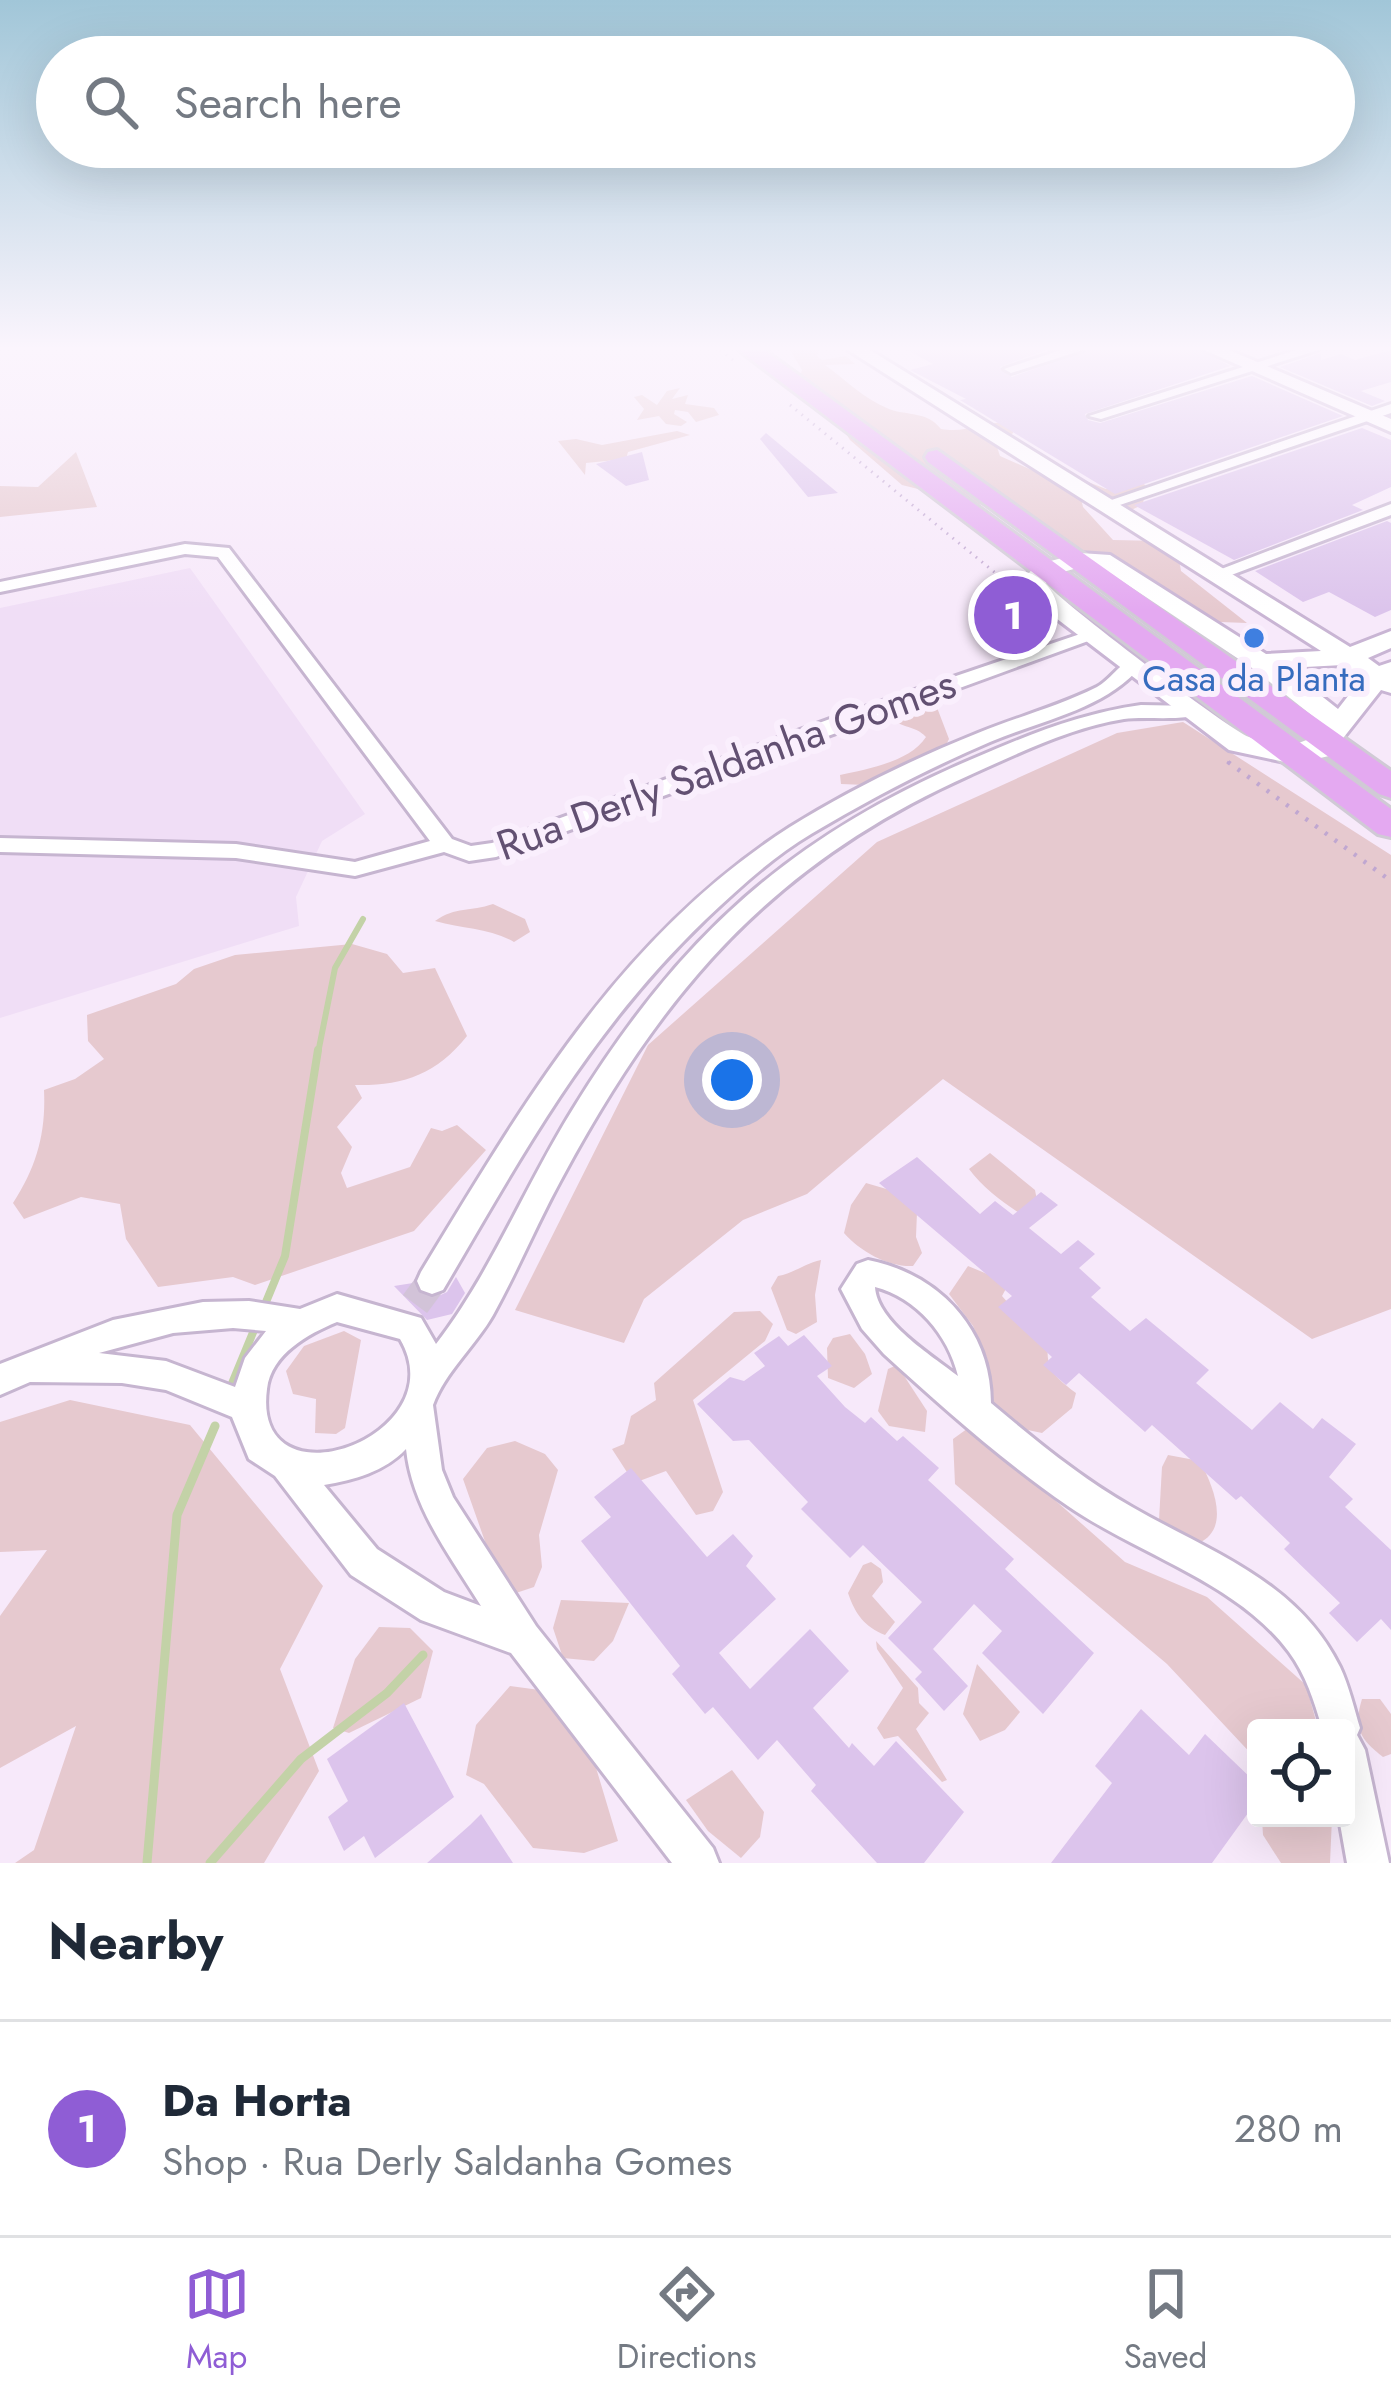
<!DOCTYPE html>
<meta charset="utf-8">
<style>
body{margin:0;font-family:Jost,sans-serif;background:#f6f6f7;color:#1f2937}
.controls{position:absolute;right:36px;bottom:36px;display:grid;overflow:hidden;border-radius:12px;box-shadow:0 12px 48px #0002}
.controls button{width:108px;height:108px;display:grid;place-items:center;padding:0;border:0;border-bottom:3px solid #e0e1e3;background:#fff;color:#1f2937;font:60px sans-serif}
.you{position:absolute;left:732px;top:1080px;width:42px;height:42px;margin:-30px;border:9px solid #fff;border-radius:50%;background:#1a73e8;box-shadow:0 0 0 18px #1a73e833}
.badge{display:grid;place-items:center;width:78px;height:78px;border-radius:50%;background:#8f5dd5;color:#fff;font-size:39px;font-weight:700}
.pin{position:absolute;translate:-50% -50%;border:6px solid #fff;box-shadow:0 3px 12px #0006}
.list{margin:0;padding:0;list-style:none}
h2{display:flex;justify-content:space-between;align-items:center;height:156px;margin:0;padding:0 48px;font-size:51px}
h2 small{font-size:39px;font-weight:400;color:#747a83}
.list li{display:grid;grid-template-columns:78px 1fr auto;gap:36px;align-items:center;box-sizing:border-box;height:216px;padding:0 48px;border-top:3px solid #e0e1e3}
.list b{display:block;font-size:45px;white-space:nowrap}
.list p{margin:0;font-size:39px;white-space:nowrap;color:#747a83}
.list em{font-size:39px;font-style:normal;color:#747a83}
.icon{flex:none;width:66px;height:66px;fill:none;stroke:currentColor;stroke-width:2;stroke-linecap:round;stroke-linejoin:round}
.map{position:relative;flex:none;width:1391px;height:1863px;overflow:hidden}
.search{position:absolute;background:#fff;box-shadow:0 12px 48px #0002;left:36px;right:36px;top:36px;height:132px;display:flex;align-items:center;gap:30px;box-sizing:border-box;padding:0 42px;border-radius:66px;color:#747a83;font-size:45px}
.sheet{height:372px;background:#fff}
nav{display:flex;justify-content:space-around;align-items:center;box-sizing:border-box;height:168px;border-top:3px solid #e0e1e3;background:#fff;font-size:33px;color:#747a83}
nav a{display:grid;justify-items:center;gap:6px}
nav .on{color:#8f5dd5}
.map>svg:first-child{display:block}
</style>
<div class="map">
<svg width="1391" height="1863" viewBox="0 0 1391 1863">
<rect width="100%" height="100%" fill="#f7e9fa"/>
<path fill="#f0def6" d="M190 568 365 814 322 841 296 897 299 926 0 1018V608Z"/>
<g fill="#e6c9cf">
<path d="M790 350H819L817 356 822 360 846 356 855 364 825 365C846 380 864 399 889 409 908 416 927 411 941 429 968 434 985 420 1012 423L1013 433 997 447 1000 456 1052 479 1083 480 1106 489 1144 484 1148 489 1142 505 1127 512 1080 494 1083 507 1113 540 1160 541 1179 559 1181 571 1247 623 1220 622 1208 633 1220 647 1191 640 1168 612 990 507 902 485 850 440 837 419 798 382 802 370Z"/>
<path d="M680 388 672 399 688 395 685 404 714 408 719 415 696 422 688 412 675 410 674 414 687 422 681 426 666 424 659 416 637 420 644 409 634 397 642 395 657 405 667 391Z"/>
<path d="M677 431 690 435 628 452 626 459 586 463 585 475 558 441 576 439 602 445Z"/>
<path d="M76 452 97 507 0 517V486L38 487Z"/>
<path d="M933 697 949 739 944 749 866 785 841 784 840 775C868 769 911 761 926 737 915 724 896 729 888 713Z"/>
<path d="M1183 722 1391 855V1309L1312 1339 943 1079 807 1194 743 1220 644 1299 624 1343 515 1310 648 1045 877 842 1117 733Z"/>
<path d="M493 904 525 919 530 932 514 942C490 928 463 929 435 921 456 906 470 912 493 904Z"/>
<path d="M352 944 387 954 403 973 435 968 467 1036C436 1075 402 1086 355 1085L362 1098 337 1127 352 1147 341 1173 347 1188 410 1167 431 1128 442 1131 457 1125 486 1150 414 1231 255 1285 233 1277 158 1287 126 1239 120 1204 81 1197 24 1219 13 1203C37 1166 46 1133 44 1090L75 1079 104 1059 88 1041 87 1015 176 984 194 969 235 955Z"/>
<path d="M990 1153 1035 1190 1040 1216 1033 1222C1010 1207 985 1191 969 1169Z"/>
<path d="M866 1183 900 1193 917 1212 916 1237 922 1253 913 1266C888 1267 861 1252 844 1233L851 1205Z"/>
<path d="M821 1260 815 1295 817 1322 796 1334 787 1330 771 1288 778 1276C795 1273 805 1263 821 1260Z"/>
<path d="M968 1266 1009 1283 1002 1296 1048 1348C1045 1370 1060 1381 1076 1393L1072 1408 1042 1433 1014 1427 993 1403 987 1358 973 1326 949 1294Z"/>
<path d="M760 1311 773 1324 765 1341 693 1400 723 1492 713 1511 696 1515 666 1471 634 1483 612 1449 624 1444 631 1416 656 1400 654 1383 734 1312Z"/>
<path d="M344 1331 361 1340 345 1428 336 1434 315 1433 316 1399 293 1394 286 1371 304 1346Z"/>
<path d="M850 1334 865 1354 872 1374 854 1388 828 1378 827 1348 833 1338Z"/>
<path d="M897 1365 927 1411 925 1432 889 1426 878 1411 888 1369Z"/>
<path d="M70 1400 190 1425 323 1586 280 1669 319 1771 264 1863H15L34 1850 76 1726 0 1768V1616L47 1550 0 1552V1422Z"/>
<path d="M971 1426 1125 1562 1207 1597 1306 1685 1318 1728H1256V1759L1167 1664 955 1484 953 1439Z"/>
<path d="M515 1441 545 1454 558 1470 539 1535 542 1567 534 1587 516 1593 488 1550 463 1479 487 1448Z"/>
<path d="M1168 1455 1200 1461C1213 1486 1231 1528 1199 1543L1176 1536 1159 1520 1162 1467Z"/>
<path d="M871 1562 881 1569 883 1582 872 1596 895 1622 885 1635C865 1627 855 1614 848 1593L863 1565Z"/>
<path d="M561 1600 629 1603 613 1641 594 1661 563 1658 553 1628Z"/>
<path d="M379 1627 410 1628 433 1651 421 1698 349 1733 333 1728 355 1659Z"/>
<path d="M876 1641 918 1688 919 1703 929 1713 916 1729 947 1780 942 1782 898 1736 884 1739 877 1728 903 1688 877 1649Z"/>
<path d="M977 1664 1020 1712 1005 1730 980 1741 963 1714Z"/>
<path d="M510 1686 547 1691 594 1761 618 1841 584 1853 533 1848 484 1784 466 1775 476 1725Z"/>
<path d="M1362 1699H1380L1391 1714V1754L1383 1757C1360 1739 1353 1728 1362 1699Z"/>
<path d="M732 1770 764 1812 760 1837 741 1858 708 1831 686 1800Z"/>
<path d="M1262 1818H1332L1330 1863H1281L1263 1835Z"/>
</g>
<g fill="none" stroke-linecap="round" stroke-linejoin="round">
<path stroke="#c3d2a7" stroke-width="6" d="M318 1053 335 968 363 919"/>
<g stroke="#c3d2a7" stroke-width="8">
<path d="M266 1302 285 1256 318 1050"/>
<path d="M228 1393 254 1330"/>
</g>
<g stroke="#c3d2a7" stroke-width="9">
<path d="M147 1863 177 1515 215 1426"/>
<path d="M210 1863 301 1759 387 1693 423 1655"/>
</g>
</g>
<g fill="#dcc4ec">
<path d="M907 350H1046L1000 367 1012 377 1087 350H1200L1230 366 1085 414 1088 420 1100 423 1252 376 1343 416 1115 494 960 400 966 399 910 370 933 364Z"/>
<path d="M1391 350V382L1361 391 1385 401 1372 406 1280 367 1321 353V360L1341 354 1355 360Z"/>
<path d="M1362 428 1391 440V487L1352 505 1363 510 1234 560 1134 505Z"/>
<path d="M766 433 838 493 808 497 760 439Z"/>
<path d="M642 452 649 480 626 486 596 464Z"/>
<path d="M1387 521 1391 523V610L1375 617 1329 592 1303 602 1255 571Z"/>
<path d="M917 1157 980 1214 995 1201 1013 1215 1041 1192 1058 1205 1029 1228 1061 1254 1078 1240 1095 1254 1079 1268 1101 1288 1091 1297 1130 1331 1146 1318 1209 1370 1196 1383 1252 1430 1280 1402 1313 1429 1322 1418 1356 1444 1329 1477 1353 1499 1345 1507 1391 1550V1630L1381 1619 1357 1642 1329 1613 1340 1603 1284 1549 1290 1543 1241 1496 1236 1500 1152 1425 1145 1432 1079 1373 1066 1385 1043 1365 1052 1357 998 1307 1012 1296 879 1183Z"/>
<path d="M456 1277 465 1293 452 1314 427 1320 394 1286 413 1283 419 1294 434 1298 447 1292Z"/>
<path d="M804 1335 832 1366 817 1376 845 1407 865 1423 871 1417 897 1441 903 1436 939 1468 928 1480 1014 1559 1005 1569 1094 1653 1043 1714 982 1653 1002 1631 974 1604 933 1649 968 1686 944 1711 915 1679 922 1672 888 1638 922 1602 863 1545 850 1558 801 1509 808 1502 749 1440 733 1441 697 1404 730 1377 744 1381 765 1366 754 1353 779 1336 788 1346Z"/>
<path d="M631 1468 707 1557 733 1534 753 1556 746 1566 776 1599 719 1653 750 1689 810 1629 849 1671 813 1708 849 1748 852 1743 874 1766 896 1741 964 1812 924 1863H877L811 1791 816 1785 777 1740 758 1760 713 1707 705 1714 672 1674 680 1666 581 1541 611 1517 594 1497Z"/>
<path d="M404 1703 454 1797 375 1858 364 1836 344 1851 328 1817 348 1801 327 1759Z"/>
<path d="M1141 1709 1189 1755 1205 1734 1256 1783V1802L1212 1863H1051L1112 1783 1095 1766Z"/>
<path d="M481 1814 513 1863H427L470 1825Z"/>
</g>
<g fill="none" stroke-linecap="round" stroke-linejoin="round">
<path stroke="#d2c3d8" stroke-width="30" stroke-dasharray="30 15" stroke-linecap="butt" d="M415 1304 432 1281"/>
<defs>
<g id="street">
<path d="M1061 350H1083L1011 373 1004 369Z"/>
<path d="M1296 350H1318L1101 419 1089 416Z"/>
<path d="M1391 404V413L1111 508 1097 505Z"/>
<path d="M1391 504V515L1226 577 1211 573Z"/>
<path d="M185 544 229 548 452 839 471 846 492 843 838 716 1086 632H1100L1102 636 496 857 469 861 444 852 355 876 236 858 0 852V838L236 844 355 862 430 841 218 557 185 554 0 592V582Z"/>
<path d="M1132 659 1142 665C1105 710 1041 720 990 742 929 768 868 800 811 834 772 857 738 889 705 920 588 1033 524 1152 443 1290L432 1294 421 1290 417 1281 421 1272C524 1103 619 937 790 827 848 791 915 758 978 733 1017 717 1059 706 1097 687 1110 680 1118 665 1132 659Z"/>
<path d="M1141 705 1194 706 1204 712C1191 722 1145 716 1124 719 1072 727 1019 753 970 775 773 863 664 989 563 1176 538 1221 518 1270 493 1315 476 1345 445 1372 433 1405L442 1470 453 1497 536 1626 713 1848 719 1863H672L511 1653 421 1620 351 1575 275 1476 249 1459 232 1417 166 1390 122 1383 30 1382 0 1395V1364L113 1320 203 1302 249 1301 300 1309 337 1294 421 1318 436 1344C491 1273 525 1186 573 1109 679 937 789 836 977 757 1030 734 1083 713 1141 705ZM337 1322 400 1339C458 1437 251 1511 267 1389 271 1354 308 1334 337 1322ZM233 1328 266 1331 245 1358 235 1387 166 1361 99 1353 173 1333ZM406 1449C412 1508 451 1557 481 1606L444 1592 377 1549 324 1485C354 1480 384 1472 406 1449Z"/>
<path d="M868 1260C939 1274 991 1329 991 1403 1036 1441 1081 1478 1132 1507 1210 1552 1298 1581 1340 1667 1349 1686 1354 1708 1360 1728L1357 1735 1365 1750 1389 1863H1347L1339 1818H1346V1728H1322C1314 1701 1306 1675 1289 1652 1237 1582 1139 1555 1068 1506 1005 1463 941 1406 884 1354L862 1329 841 1289 857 1264ZM875 1287C917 1298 948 1335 958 1376 931 1355 877 1322 875 1287Z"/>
</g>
<g id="secondary">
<path d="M848 350H870L1350 647 1391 631V648L1368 658 1379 666 1391 662V693L1381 690 1329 756 1294 764 1229 750 1031 599 1021 582 1036 565 1080 553 1110 555 1266 654 1321 651ZM1081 567 1104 569 1252 668 1324 725C1305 749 1278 750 1249 737 1228 729 1057 599 1046 583L1052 575ZM1343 665 1362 678 1338 709 1286 668Z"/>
<path d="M1204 350H1229L1391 419V432Z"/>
</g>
<g id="primary">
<path d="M739 350H764L1391 809V837L1378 834Z"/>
<path d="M937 450 1391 771V798L1379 794 928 462 925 457 928 452Z"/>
</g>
</defs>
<use href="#street" stroke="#c6b5d0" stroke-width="6"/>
<use href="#secondary" stroke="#c9b5d4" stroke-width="6"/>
<use href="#primary" stroke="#d0cad5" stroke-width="6"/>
<g stroke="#c0a7d1" stroke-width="3" stroke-dasharray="1.5 6" stroke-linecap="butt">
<path d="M720 350 734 361"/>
<path d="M790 405 1009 584"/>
<path d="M1227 762 1232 765"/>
</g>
<path stroke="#c0a7d1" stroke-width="4.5" stroke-dasharray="3 9" stroke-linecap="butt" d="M1228 762 1391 881"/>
<use href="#street" fill="#fff" fill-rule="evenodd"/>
<use href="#secondary" fill="#fff" fill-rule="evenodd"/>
<use href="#primary" fill="#e4a9f1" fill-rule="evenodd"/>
</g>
<linearGradient id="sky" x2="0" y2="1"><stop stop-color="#a1c6d8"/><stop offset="0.57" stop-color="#fbf5fd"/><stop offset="1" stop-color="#fbf5fd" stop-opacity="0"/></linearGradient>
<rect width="1391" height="611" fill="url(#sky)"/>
<circle fill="#3f7fe0" stroke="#faeffd" stroke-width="4.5" cx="1254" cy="638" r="12"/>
<g text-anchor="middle" stroke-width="12" stroke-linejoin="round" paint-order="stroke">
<g font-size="36" fill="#366cbe" stroke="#faeffd">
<text x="1254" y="691">Casa da Planta</text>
</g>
<g font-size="42" fill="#625072" stroke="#faeffd">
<text transform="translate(726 764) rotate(-20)" y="15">Rua Derly Saldanha Gomes</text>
</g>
</g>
</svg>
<div class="controls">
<button><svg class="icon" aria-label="locate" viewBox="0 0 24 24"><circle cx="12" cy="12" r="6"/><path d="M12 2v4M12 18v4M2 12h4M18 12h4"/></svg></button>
</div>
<div class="you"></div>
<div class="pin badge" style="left:1013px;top:615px">1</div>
<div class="search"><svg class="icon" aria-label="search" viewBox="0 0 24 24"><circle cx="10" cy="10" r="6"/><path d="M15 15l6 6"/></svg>Search here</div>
</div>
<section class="sheet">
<h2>Nearby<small></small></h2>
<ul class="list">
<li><span class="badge">1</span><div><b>Da Horta</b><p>Shop · Rua Derly Saldanha Gomes</p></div><em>280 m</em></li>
</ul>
</section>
<nav>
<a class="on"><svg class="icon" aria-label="map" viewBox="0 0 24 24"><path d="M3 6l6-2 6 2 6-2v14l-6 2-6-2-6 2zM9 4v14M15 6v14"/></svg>Map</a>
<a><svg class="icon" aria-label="directions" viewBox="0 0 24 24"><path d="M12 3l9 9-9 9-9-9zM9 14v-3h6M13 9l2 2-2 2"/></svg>Directions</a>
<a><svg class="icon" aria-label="saved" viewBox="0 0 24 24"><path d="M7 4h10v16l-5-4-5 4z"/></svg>Saved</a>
</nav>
